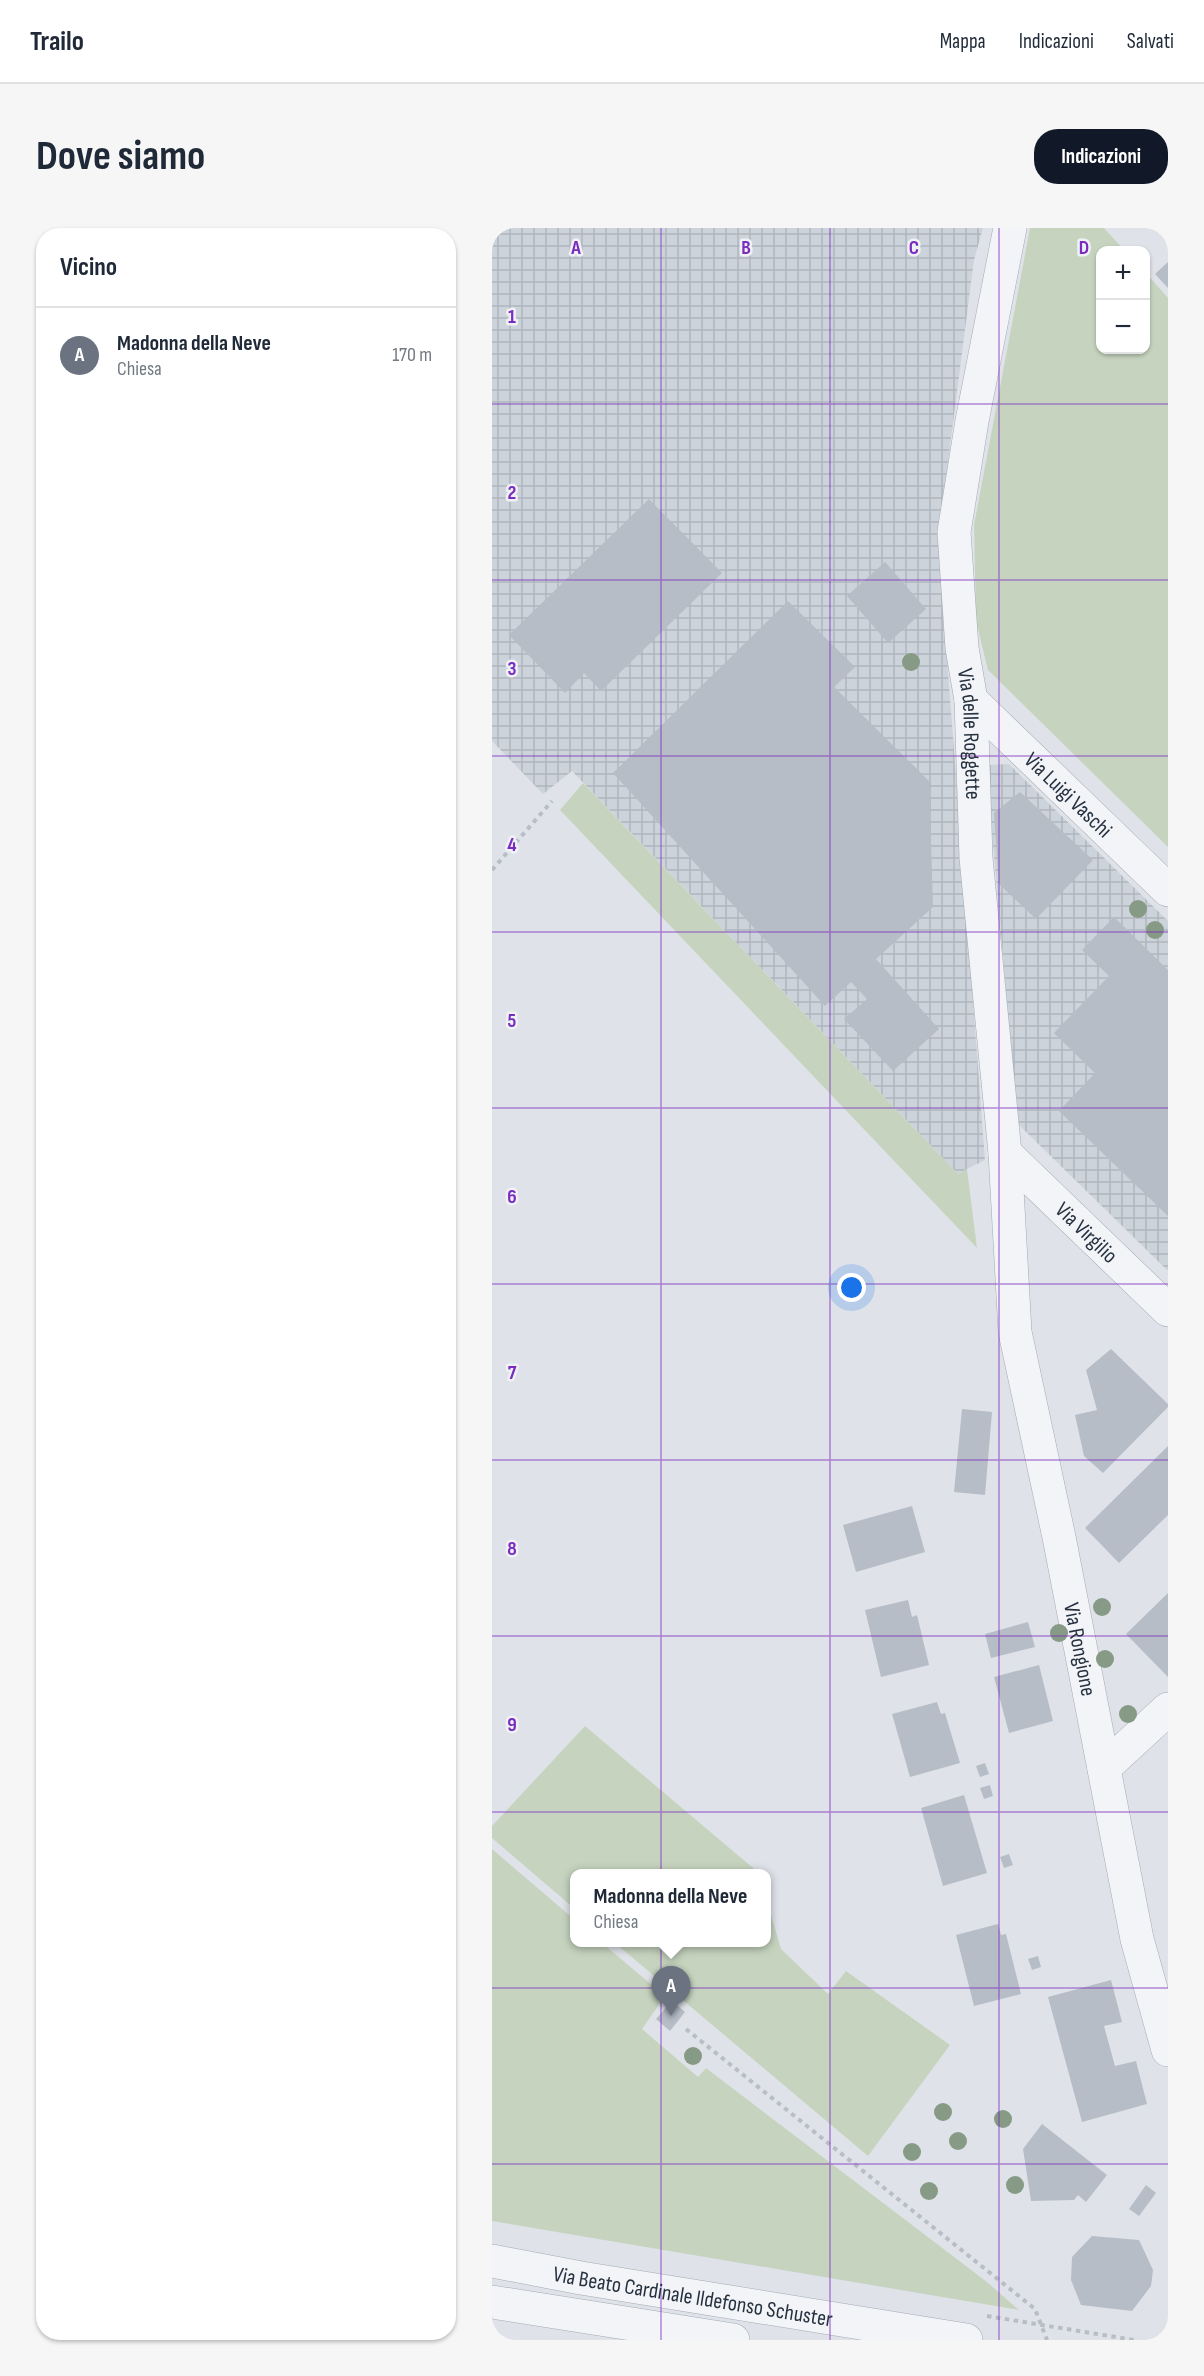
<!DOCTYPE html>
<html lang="it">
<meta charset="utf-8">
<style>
body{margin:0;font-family:"Sofia Sans Condensed",sans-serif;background:#f6f6f7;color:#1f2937}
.controls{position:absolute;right:18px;top:18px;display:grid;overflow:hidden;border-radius:12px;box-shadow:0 2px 4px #0004}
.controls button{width:54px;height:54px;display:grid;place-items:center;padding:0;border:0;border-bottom:2px solid #e0e1e3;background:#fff;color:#1f2937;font:30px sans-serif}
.you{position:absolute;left:360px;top:1060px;width:21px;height:21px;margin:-15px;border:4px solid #fff;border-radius:50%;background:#1a73e8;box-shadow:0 0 0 9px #1a73e833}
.badge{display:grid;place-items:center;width:39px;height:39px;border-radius:50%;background:#111827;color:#fff;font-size:20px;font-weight:700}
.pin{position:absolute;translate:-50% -50px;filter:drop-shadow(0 2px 3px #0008)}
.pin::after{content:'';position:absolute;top:32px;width:21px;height:18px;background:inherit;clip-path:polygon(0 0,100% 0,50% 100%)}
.popup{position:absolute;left:78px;top:1641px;width:201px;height:78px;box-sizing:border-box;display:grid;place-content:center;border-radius:12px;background:#fff;filter:drop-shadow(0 2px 4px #0005);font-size:20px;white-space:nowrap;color:#747a83}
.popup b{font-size:22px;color:#1f2937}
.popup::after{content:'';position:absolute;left:50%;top:100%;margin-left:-12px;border:12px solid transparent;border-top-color:#fff}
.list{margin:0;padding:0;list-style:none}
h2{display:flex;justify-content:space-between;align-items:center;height:78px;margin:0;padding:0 24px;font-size:26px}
h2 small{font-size:20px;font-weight:400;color:#747a83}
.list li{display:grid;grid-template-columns:39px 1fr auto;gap:18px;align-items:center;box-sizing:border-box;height:96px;padding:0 24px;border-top:2px solid #e0e1e3}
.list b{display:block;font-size:22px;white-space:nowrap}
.list p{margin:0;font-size:20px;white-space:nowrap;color:#747a83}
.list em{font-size:20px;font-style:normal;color:#747a83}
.map{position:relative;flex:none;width:676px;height:2112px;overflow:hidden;border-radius:24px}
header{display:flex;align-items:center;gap:36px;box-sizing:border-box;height:84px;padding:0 30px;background:#fff;border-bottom:2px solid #e0e1e3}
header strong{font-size:28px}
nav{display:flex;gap:33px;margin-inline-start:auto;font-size:21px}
.intro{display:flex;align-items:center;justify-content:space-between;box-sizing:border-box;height:144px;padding:0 36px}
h1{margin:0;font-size:42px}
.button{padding:15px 27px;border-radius:24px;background:#111827;color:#fff;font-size:21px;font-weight:700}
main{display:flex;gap:36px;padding:0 36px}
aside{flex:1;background:#fff;border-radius:24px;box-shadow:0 2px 4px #0004}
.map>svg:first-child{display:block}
</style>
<header>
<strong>Trailo</strong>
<nav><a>Mappa</a><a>Indicazioni</a><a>Salvati</a></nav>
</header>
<div class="intro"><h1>Dove siamo</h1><a class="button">Indicazioni</a></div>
<main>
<aside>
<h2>Vicino<small></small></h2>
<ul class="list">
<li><span class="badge" style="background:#6b7280">A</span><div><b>Madonna della Neve</b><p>Chiesa</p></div><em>170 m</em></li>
</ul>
</aside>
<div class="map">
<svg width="676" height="2112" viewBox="0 0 676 2112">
<defs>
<pattern id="industrial-grid" width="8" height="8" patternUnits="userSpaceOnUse" patternTransform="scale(1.5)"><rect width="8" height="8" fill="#cdd3db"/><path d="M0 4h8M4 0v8" fill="none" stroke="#b0b6bd"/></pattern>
</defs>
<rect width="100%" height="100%" fill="#dfe3e9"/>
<g fill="url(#industrial-grid)">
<path d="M0 0H491L482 32 446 311 493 932 475 941 466 946 80 543 51 566 0 513Z"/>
<path d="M517 536 676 693V1043L526 896 494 537Z"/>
</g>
<g fill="#c6d4bf">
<path d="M538 0H612L632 22H608V122H654V45L676 70V619L496 442 484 393 482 297Z"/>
<path d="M91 555 466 946 475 941 485 1020 68 582Z"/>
<path d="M93 1498 267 1645 83 1646V1681L0 1610V1598Z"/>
<path d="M0 1621 83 1692V1714L110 1715 173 1768 150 1801 206 1849 214 1840 495 2054 527 2082 0 1993Z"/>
<path d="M275 1673 289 1721 336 1766 354 1743 458 1817 376 1928 123 1715 275 1714Z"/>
</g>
<g fill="#b6bdc6">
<path d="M676 34V60L663 46Z"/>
<path d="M157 271 230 345 109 463 92 445 73 465 17 407Z"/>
<path d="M393 334 434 381 396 415 355 368Z"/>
<path d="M296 373 363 439 342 459 437 553 441 679 384 731 447 801 401 843 352 791 375 771 359 754 333 778 121 545Z"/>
<path d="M528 564 601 632 544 691 507 656 502 585Z"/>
<path d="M622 689 676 742V988L567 883 603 845 562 805 617 748 590 722Z"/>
<path d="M619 1121 676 1176V1179L611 1245 592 1228 583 1187 605 1182 594 1142Z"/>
<path d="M470 1181 500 1184 493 1267 462 1264Z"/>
<path d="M676 1218V1287L627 1335 593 1300Z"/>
<path d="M420 1278 433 1324 364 1344 351 1297Z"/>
<path d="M676 1365V1449L634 1406Z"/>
<path d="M416 1372 420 1389 425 1387 437 1437 389 1449 373 1382Z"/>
<path d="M536 1394 543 1419 499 1430 493 1406Z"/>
<path d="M547 1437 561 1493 517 1505 502 1449Z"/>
<path d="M445 1474 449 1486 453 1485 468 1535 418 1549 400 1486Z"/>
<path d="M493 1535 497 1546 488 1549 484 1538Z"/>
<path d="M498 1557 501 1568 492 1571 488 1560Z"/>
<path d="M472 1567 495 1645 451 1658 429 1580Z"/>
<path d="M517 1626 521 1637 512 1640 508 1629Z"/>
<path d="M506 1696 509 1707 514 1706 529 1766 482 1778 464 1707Z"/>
<path d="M546 1728 549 1739 540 1742 536 1731Z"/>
<path d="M619 1752 630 1794 612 1798 623 1838 644 1833 655 1876 590 1894 556 1769Z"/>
<path d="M180 1773 193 1784 178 1803 164 1791Z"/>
<path d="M550 1896 615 1947 594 1974 586 1967 582 1972 539 1973 531 1921Z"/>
<path d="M654 1957 664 1965 647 1988 637 1981Z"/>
<path d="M600 2008 647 2012 661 2042 659 2058 640 2083 589 2077 579 2052 580 2029Z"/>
</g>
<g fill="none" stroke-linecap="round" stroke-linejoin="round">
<defs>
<g id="minor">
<path id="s1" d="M518 0 480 193 462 304 470 420 479 472 484 630 513 925 523 1104 567 1309 645 1711 676 1822"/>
<path id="s2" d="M479 472 676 662"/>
<path id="s3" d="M513 925 676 1082"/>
<path d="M612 1540 676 1481"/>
<path id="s4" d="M0 2033 89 2050 474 2112"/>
<path d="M0 2074 241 2112"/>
</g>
</defs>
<use href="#minor" stroke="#a4aab3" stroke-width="34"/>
<g stroke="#b9bec4" stroke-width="4" stroke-dasharray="4.5 4.5" stroke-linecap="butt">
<path d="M0 642 60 573"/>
<path d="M194 1801 543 2081 555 2112"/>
<path d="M495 2088 642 2112"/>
</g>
<use href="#minor" stroke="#f2f4f7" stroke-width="33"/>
</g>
<g fill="#869a85">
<circle cx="419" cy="434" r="9"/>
<circle cx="646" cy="681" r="9"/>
<circle cx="663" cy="702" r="9"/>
<circle cx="610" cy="1379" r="9"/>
<circle cx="567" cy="1405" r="9"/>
<circle cx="613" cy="1431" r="9"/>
<circle cx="636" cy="1486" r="9"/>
<circle cx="201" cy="1828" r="9"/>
<circle cx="451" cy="1884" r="9"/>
<circle cx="511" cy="1891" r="9"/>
<circle cx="466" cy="1913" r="9"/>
<circle cx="420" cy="1924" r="9"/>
<circle cx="523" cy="1957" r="9"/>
<circle cx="437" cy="1963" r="9"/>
</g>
<path fill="none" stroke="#7b2cbf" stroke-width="1.5" stroke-opacity="0.55" d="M169 0V2112M338 0V2112M507 0V2112M0 176H676M0 352H676M0 528H676M0 704H676M0 880H676M0 1056H676M0 1232H676M0 1408H676M0 1584H676M0 1760H676M0 1936H676"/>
<g text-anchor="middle" stroke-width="5" stroke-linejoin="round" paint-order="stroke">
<g font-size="22" fill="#273241" stroke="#eef2f7">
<text dy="8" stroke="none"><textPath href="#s1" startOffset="512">Via delle Roggette</textPath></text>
<text dy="8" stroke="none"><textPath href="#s2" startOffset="136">Via Luigi Vaschi</textPath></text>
<text dy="8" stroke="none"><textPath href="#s3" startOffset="114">Via Virgilio</textPath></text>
<text dy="8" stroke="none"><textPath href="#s1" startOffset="1436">Via Rongione</textPath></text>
<text dy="8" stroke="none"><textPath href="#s4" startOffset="204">Via Beato Cardinale Ildefonso Schuster</textPath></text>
</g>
</g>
<g font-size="20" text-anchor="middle" font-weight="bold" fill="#7b2cbf" stroke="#eef2f7" stroke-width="5" stroke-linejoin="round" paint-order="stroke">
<text x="84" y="26">A</text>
<text x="254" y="26">B</text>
<text x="422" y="26">C</text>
<text x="592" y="26">D</text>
<text x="20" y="95">1</text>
<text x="20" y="271">2</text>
<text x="20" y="447">3</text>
<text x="20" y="623">4</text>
<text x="20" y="799">5</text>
<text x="20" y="975">6</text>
<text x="20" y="1151">7</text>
<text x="20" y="1327">8</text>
<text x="20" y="1503">9</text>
</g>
</svg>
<div class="controls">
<button>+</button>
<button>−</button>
</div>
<div class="you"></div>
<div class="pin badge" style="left:179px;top:1788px;background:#6b7280">A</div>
<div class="popup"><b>Madonna della Neve</b>Chiesa</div>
</div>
</main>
